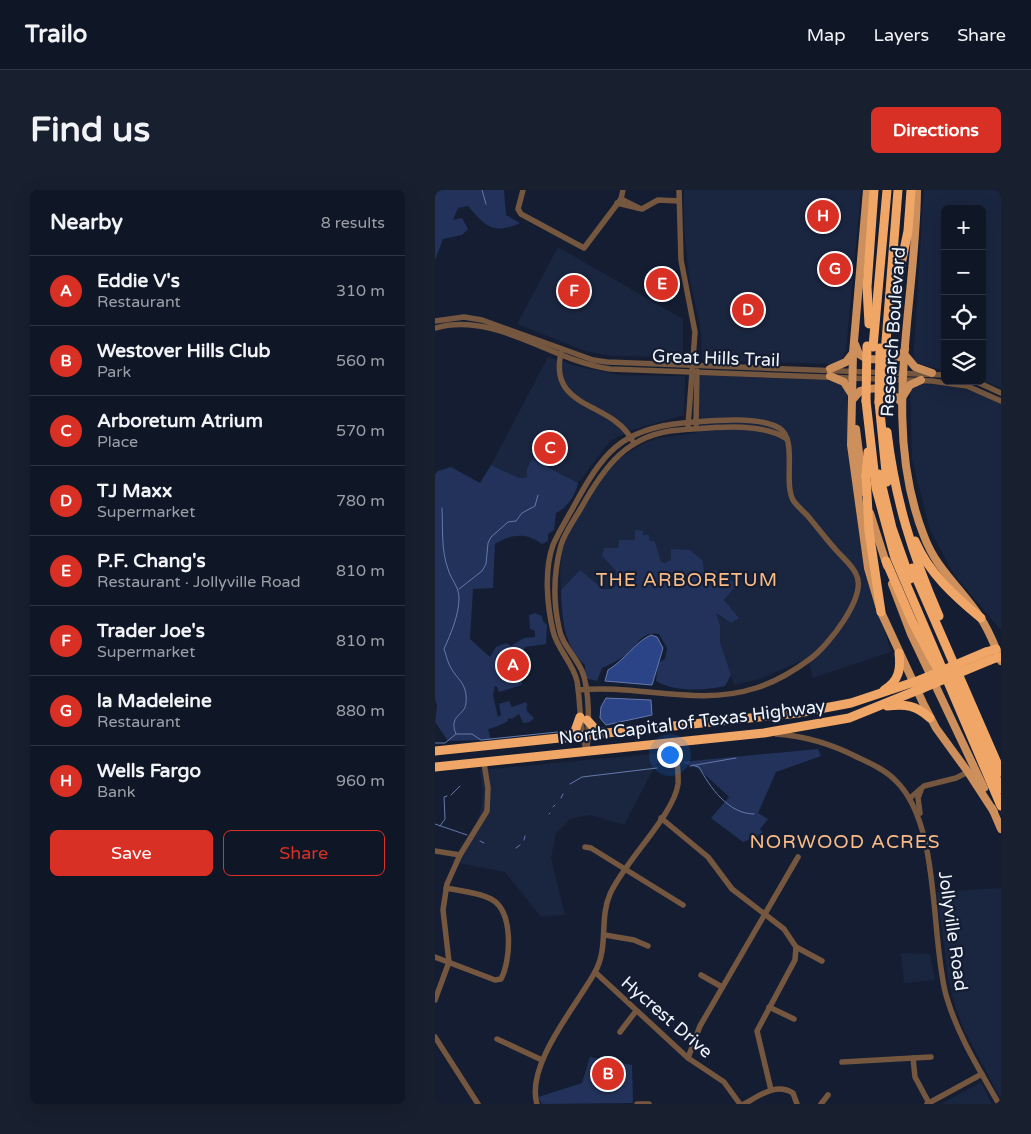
<!DOCTYPE html>
<meta charset="utf-8">
<style>
body{margin:0;font-family:"Varela Round",sans-serif;background:#181f2e;color:#f1f3f6}
.controls{position:absolute;right:15px;top:15px;display:grid;overflow:hidden;border-radius:8px;box-shadow:0 5px 20px #0002}
.controls button{width:45px;height:45px;display:grid;place-items:center;padding:0;border:0;border-bottom:1px solid #2f3543;background:#0f1626;color:#f1f3f6;font:25px sans-serif}
.you{position:absolute;left:234px;top:564px;width:18px;height:18px;margin:-12px;border:4px solid #fff;border-radius:50%;background:#1a73e8;box-shadow:0 0 0 8px #1a73e833}
.badge{display:grid;place-items:center;width:32px;height:32px;border-radius:50%;background:#d93025;color:#fff;font-size:16px;font-weight:700}
.pin{position:absolute;translate:-50% -50%;border:2px solid #fff;box-shadow:0 1px 5px #0006}
.list{margin:0;padding:0;list-style:none}
h2{display:flex;justify-content:space-between;align-items:center;height:65px;margin:0;padding:0 20px;font-size:21px}
h2 small{font-size:16px;font-weight:400;color:#9b9fa7}
.list li{display:grid;grid-template-columns:32px 1fr auto;gap:15px;align-items:center;box-sizing:border-box;height:70px;padding:0 20px;border-top:1px solid #2f3543}
.list b{display:block;font-size:19px;white-space:nowrap}
.list p{margin:0;font-size:16px;white-space:nowrap;color:#9b9fa7}
.list em{font-size:16px;font-style:normal;color:#9b9fa7}
.actions{display:flex;gap:10px;padding:15px 20px}
.actions a{flex:1;padding:11px 0;border:1px solid #d93025;border-radius:8px;text-align:center;font-size:18px;color:#d93025}
.actions .main{background:#d93025;color:#fff}
.icon{flex:none;width:28px;height:28px;fill:none;stroke:currentColor;stroke-width:2;stroke-linecap:round;stroke-linejoin:round}
.map{position:relative;flex:none;width:566px;height:914px;overflow:hidden;border-radius:8px}
header{display:flex;align-items:center;gap:30px;box-sizing:border-box;height:70px;padding:0 25px;background:#0f1626;border-bottom:1px solid #2f3543}
header strong{font-size:24px}
nav{display:flex;gap:28px;margin-inline-start:auto;font-size:18px}
.intro{display:flex;align-items:center;justify-content:space-between;box-sizing:border-box;height:120px;padding:0 30px}
h1{margin:0;font-size:35px}
.button{padding:12px 22px;border-radius:8px;background:#d93025;color:#fff;font-size:18px;font-weight:700}
main{display:flex;gap:30px;padding:0 30px}
aside{flex:1;background:#0f1626;border-radius:8px;box-shadow:0 5px 20px #0002}
.map>svg:first-child{display:block}
</style>
<header>
<strong>Trailo</strong>
<nav><a>Map</a><a>Layers</a><a>Share</a></nav>
</header>
<div class="intro"><h1>Find us</h1><a class="button">Directions</a></div>
<main>
<aside>
<h2>Nearby<small>8 results</small></h2>
<ul class="list">
<li><span class="badge">A</span><div><b>Eddie V's</b><p>Restaurant</p></div><em>310 m</em></li>
<li><span class="badge">B</span><div><b>Westover Hills Club</b><p>Park</p></div><em>560 m</em></li>
<li><span class="badge">C</span><div><b>Arboretum Atrium</b><p>Place</p></div><em>570 m</em></li>
<li><span class="badge">D</span><div><b>TJ Maxx</b><p>Supermarket</p></div><em>780 m</em></li>
<li><span class="badge">E</span><div><b>P.F. Chang's</b><p>Restaurant · Jollyville Road</p></div><em>810 m</em></li>
<li><span class="badge">F</span><div><b>Trader Joe's</b><p>Supermarket</p></div><em>810 m</em></li>
<li><span class="badge">G</span><div><b>la Madeleine</b><p>Restaurant</p></div><em>880 m</em></li>
<li><span class="badge">H</span><div><b>Wells Fargo</b><p>Bank</p></div><em>960 m</em></li>
</ul>
<div class="actions"><a class="main">Save</a><a>Share</a></div>
</aside>
<div class="map">
<svg width="566" height="914" viewBox="0 0 566 914">
<rect width="100%" height="100%" fill="#141d32"/>
<g fill="#1a253f">
<path d="M249 0H426L411 161 407 169 398 174 267 170 266 141 254 86 249 39Z"/>
<path d="M489 0H566V198L547 190V19H510V181L478 172Z"/>
<path d="M123 57 248 129V167L176 166 150 161 82 134Z"/>
<path d="M113 167 145 177 185 185 250 186 249 225 197 240 175 251 143 293 97 269 92 278 93 287 84 288 56 275Z"/>
<path d="M267 185 412 191 414 264 429 377 456 462 378 488 373 468 325 489 299 495 285 452V435L280 422 290 430 303 428 288 409 301 394 269 383 268 371 258 365 230 373 226 372 223 364 208 345V341L200 350H184L183 358 167 366 181 381 182 394 177 399H168L145 380 126 400 125 380 129 354 138 333 167 285 180 271 209 253 223 248 262 243 263 192Z"/>
<path d="M475 194 514 195 550 205 566 213V440L520 386 495 340 477 270Z"/>
<path d="M227 563 189 635 155 625 135 629 121 643 116 668 130 725 106 727 70 682 17 672 42 632 46 619 48 601 45 580Z"/>
<path d="M566 698V909L530 842 521 819 513 788 502 702Z"/>
<path d="M466 763 495 764 500 790 469 793Z"/>
<path d="M546 892 557 914H506Z"/>
</g>
<g fill="#22325a">
<path d="M0 0H69L71 25 85 33C58 45 51 37 33 16L23 18 18 30 27 28 33 39 27 45 8 49 0 70Z"/>
<path d="M97 269 143 293C141 305 132 318 121 323L119 340 113 344V351L107 354C91 342 76 344 60 354L58 398 38 399 35 449 55 467 61 457 71 453 76 456 89 448 100 447V441L95 439 94 425 100 423 107 426 108 431 112 435 111 454 90 457 86 466H67L69 485 86 483 87 495 64 502 62 497 60 496 58 505 63 527 66 525 64 514 74 511 77 517 91 512 93 516H91L92 521 99 528 95 532 88 533 84 524 77 529 73 528V531C68 534 59 538 53 539L56 550 13 551 0 532 2 516 0 509V284L3 281 16 277 45 293 56 275 84 288 92 287V278Z"/>
<path d="M200 340 208 341V345H214V350L220 352 226 372 230 373 236 370V359L255 360 268 371 269 382 280 380 302 394 289 410 304 428 296 433 281 423 285 435V452L296 485 290 496C269 501 239 502 221 491L223 473 230 469 232 458 224 444C207 441 203 454 192 464 184 470 176 474 167 478L162 491 150 488V475C128 455 127 427 126 400L145 380 168 399H177L182 394 181 381 167 366 169 358H183L184 350H200Z"/>
<path d="M383 559 386 566 341 582 323 623 333 629 325 639 329 644 308 652 276 628 294 607 264 579 246 572Z"/>
<path d="M155 867 197 875 198 913 107 914 103 907 147 893Z"/>
</g>
<g fill="#2b4488" stroke="#6679ab">
<path d="M216 445 222 447 228 458 217 495 170 491 173 480C190 470 200 452 216 445Z"/>
<path d="M171 508 216 510 217 525 171 535 165 528 166 517Z"/>
</g>
<g fill="none" stroke-linecap="round" stroke-linejoin="round">
<g stroke="#6679ab" stroke-width="1">
<path d="M47 0 51 14"/>
<path d="M7 318C8 338 6 360 13 379 16 390 24 396 24 408 24 425 16 443 9 459 11 464 12 470 14 474 21 490 33 492 31 513 30 526 13 525 21 544H37L46 550 132 541"/>
<path d="M24 399 47 381 51 374 53 353 56 347 73 332 81 331 87 323 100 316 103 305"/>
<path d="M0 553H10L21 544"/>
<path d="M258 575 264 577C275 597 293 624 319 624"/>
<path d="M255 576 301 568"/>
<path d="M135 594 147 587 222 578"/>
<path d="M16 605 25 596"/>
<path d="M126 608 128 604"/>
<path d="M118 617 120 615"/>
<path d="M114 624 115 623"/>
<path d="M0 634 32 645"/>
<path d="M5 636 10 629 9 607 12 606"/>
<path d="M89 650 90 646"/>
<path d="M45 651 49 653"/>
<path d="M81 658 85 655"/>
</g>
<g stroke="#75573f" stroke-width="5.5">
<path d="M88 0 83 19 86 24 149 58 186 9 188 0"/>
<path d="M244 0 246 70 260 142 253 236"/>
<path d="M186 9 204 18"/>
<path d="M182 13 207 19 223 10 244 11"/>
<path d="M0 131 29 127 47 130 158 170 172 172 510 185"/>
<path d="M0 138C61 121 116 171 175 179L497 191 532 196 566 211"/>
<path d="M126 163C113 220 177 211 197 250"/>
<path d="M540 191 566 203"/>
<path d="M261 234 262 181"/>
<path d="M143 500C202 494 263 517 321 498 340 492 359 481 375 469 393 456 433 406 421 384 417 375 408 368 401 360 391 349 382 337 372 325 368 321 361 315 358 310 348 291 363 249 344 238 322 225 273 231 248 233 186 239 168 263 140 314 133 327 124 341 118 355 109 380 112 415 118 441 122 459 138 473 142 491 146 515 144 539 152 562"/>
<path d="M341 544C372 546 397 554 424 568 437 574 450 580 460 590 506 633 495 745 511 805 522 844 544 879 564 914"/>
<path d="M152 560C154 538 155 500 147 481 140 465 127 455 124 438 118 411 119 381 126 355 130 342 139 330 146 318 169 277 193 243 245 240 275 238 326 231 352 249"/>
<path d="M475 608 489 596 521 588 533 582"/>
<path d="M485 623 483 608 486 600"/>
<path d="M226 628 273 667 297 699 349 739 361 757 360 770 322 841 336 900"/>
<path d="M150 657 156 658 248 715"/>
<path d="M0 661 25 665"/>
<path d="M170 745 199 750 213 756"/>
<path d="M361 757 387 771"/>
<path d="M0 767 60 790 66 789C76 770 79 721 56 709 43 702 25 701 11 698"/>
<path d="M160 782 253 868 289 892 305 914"/>
<path d="M266 785 287 797"/>
<path d="M0 810 14 772 8 720 12 694 25 665 52 621 53 598 49 573"/>
<path d="M334 817 359 829"/>
<path d="M185 842 201 821"/>
<path d="M0 847 43 914"/>
<path d="M62 849 107 870"/>
<path d="M253 868 265 836 363 667"/>
<path d="M478 868 480 887 494 913"/>
<path d="M407 872 496 867"/>
<path d="M102 914C90 875 142 815 160 782 174 757 164 729 175 704 189 672 239 625 243 594 244 581 241 566 240 553"/>
<path d="M202 914H214"/>
<path d="M309 914C324 906 341 892 358 903L362 914"/>
<path d="M386 914 393 905"/>
<path d="M492 914 547 884"/>
</g>
<g stroke="#cd905c" stroke-width="8">
<path d="M432 0 418 163 416 255 433 378 446 422 488 513 501 538 533 582 559 622"/>
<path d="M482 0C481 115 445 235 489 346 501 379 526 398 545 427 554 440 560 456 566 471"/>
<path d="M420 154 424 164 432 169 458 170 467 165 470 159"/>
<path d="M470 165 480 177 497 183"/>
<path d="M395 179 411 172 418 163"/>
<path d="M395 186 409 192 416 203"/>
<path d="M468 206 475 195 486 190"/>
<path d="M418 209 425 201C441 195 456 200 466 212"/>
<path d="M421 239 429 302"/>
<path d="M435 323 452 376"/>
<path d="M457 394 476 444 549 598"/>
<path d="M557 618 566 639"/>
</g>
<g stroke="#f0a666" stroke-width="9">
<path d="M460 103 473 41 476 0"/>
<path d="M434 134 432 97 439 0"/>
<path d="M438 157 452 0"/>
<path d="M450 164 463 0"/>
<path d="M431 211 441 298 460 368 566 616"/>
<path d="M444 212 452 292"/>
<path d="M452 242C460 309 477 364 504 426"/>
<path d="M444 284 457 338 475 389"/>
<path d="M431 286 433 262"/>
<path d="M434 341 446 422"/>
<path d="M480 351C494 383 519 406 546 428"/>
<path d="M451 371 477 431 503 481"/>
<path d="M477 378 566 582"/>
<path d="M551 462 561 459"/>
<path d="M555 470 564 467"/>
<path d="M513 479 566 599"/>
<path d="M449 500C464 491 466 479 464 463"/>
<path d="M452 516C471 514 481 515 495 528"/>
<path d="M152 530 161 540 172 544"/>
<path d="M130 548 140 541 145 527"/>
<path d="M0 561 363 523 416 513 485 490"/>
<path d="M0 577 329 543 414 528 488 498"/>
</g>
<g stroke="#f0a666" stroke-width="9">
<path d="M449 202 450 172"/>
<path d="M431 211 432 156"/>
<path d="M444 212 445 158"/>
<path d="M431 286 434 341"/>
<path d="M485 490 551 462"/>
<path d="M488 498 555 470"/>
</g>
</g>
<g text-anchor="middle" stroke-width="4.5" stroke-linejoin="round" paint-order="stroke">
<g font-size="18" fill="#f0f5fd" stroke="#141d32">
<text transform="translate(458 142) rotate(-86)" y="6">Research Boulevard</text>
<text transform="translate(281 168) rotate(2)" y="6">Great Hills Trail</text>
<text transform="translate(257 532) rotate(-7)" y="6">North Capital of Texas Highway</text>
<text transform="translate(518 741) rotate(82)" y="6">Jollyville Road</text>
<text transform="translate(232 827) rotate(41)" y="6">Hycrest Drive</text>
</g>
<g font-size="19" letter-spacing="1" fill="#fabb86" stroke="#141d32">
<text x="252" y="396">THE ARBORETUM</text>
<text x="410" y="658">NORWOOD ACRES</text>
</g>
</g>
</svg>
<div class="controls">
<button>+</button>
<button>−</button>
<button><svg class="icon" aria-label="locate" viewBox="0 0 24 24"><circle cx="12" cy="12" r="6"/><path d="M12 2v4M12 18v4M2 12h4M18 12h4"/></svg></button>
<button><svg class="icon" aria-label="layers" viewBox="0 0 24 24"><path d="M12 4l9 5-9 5-9-5zM3 14l9 5 9-5"/></svg></button>
</div>
<div class="you"></div>
<div class="pin badge" style="left:78px;top:475px">A</div>
<div class="pin badge" style="left:173px;top:884px">B</div>
<div class="pin badge" style="left:115px;top:258px">C</div>
<div class="pin badge" style="left:313px;top:120px">D</div>
<div class="pin badge" style="left:227px;top:94px">E</div>
<div class="pin badge" style="left:139px;top:101px">F</div>
<div class="pin badge" style="left:400px;top:79px">G</div>
<div class="pin badge" style="left:388px;top:26px">H</div>
</div>
</main>
